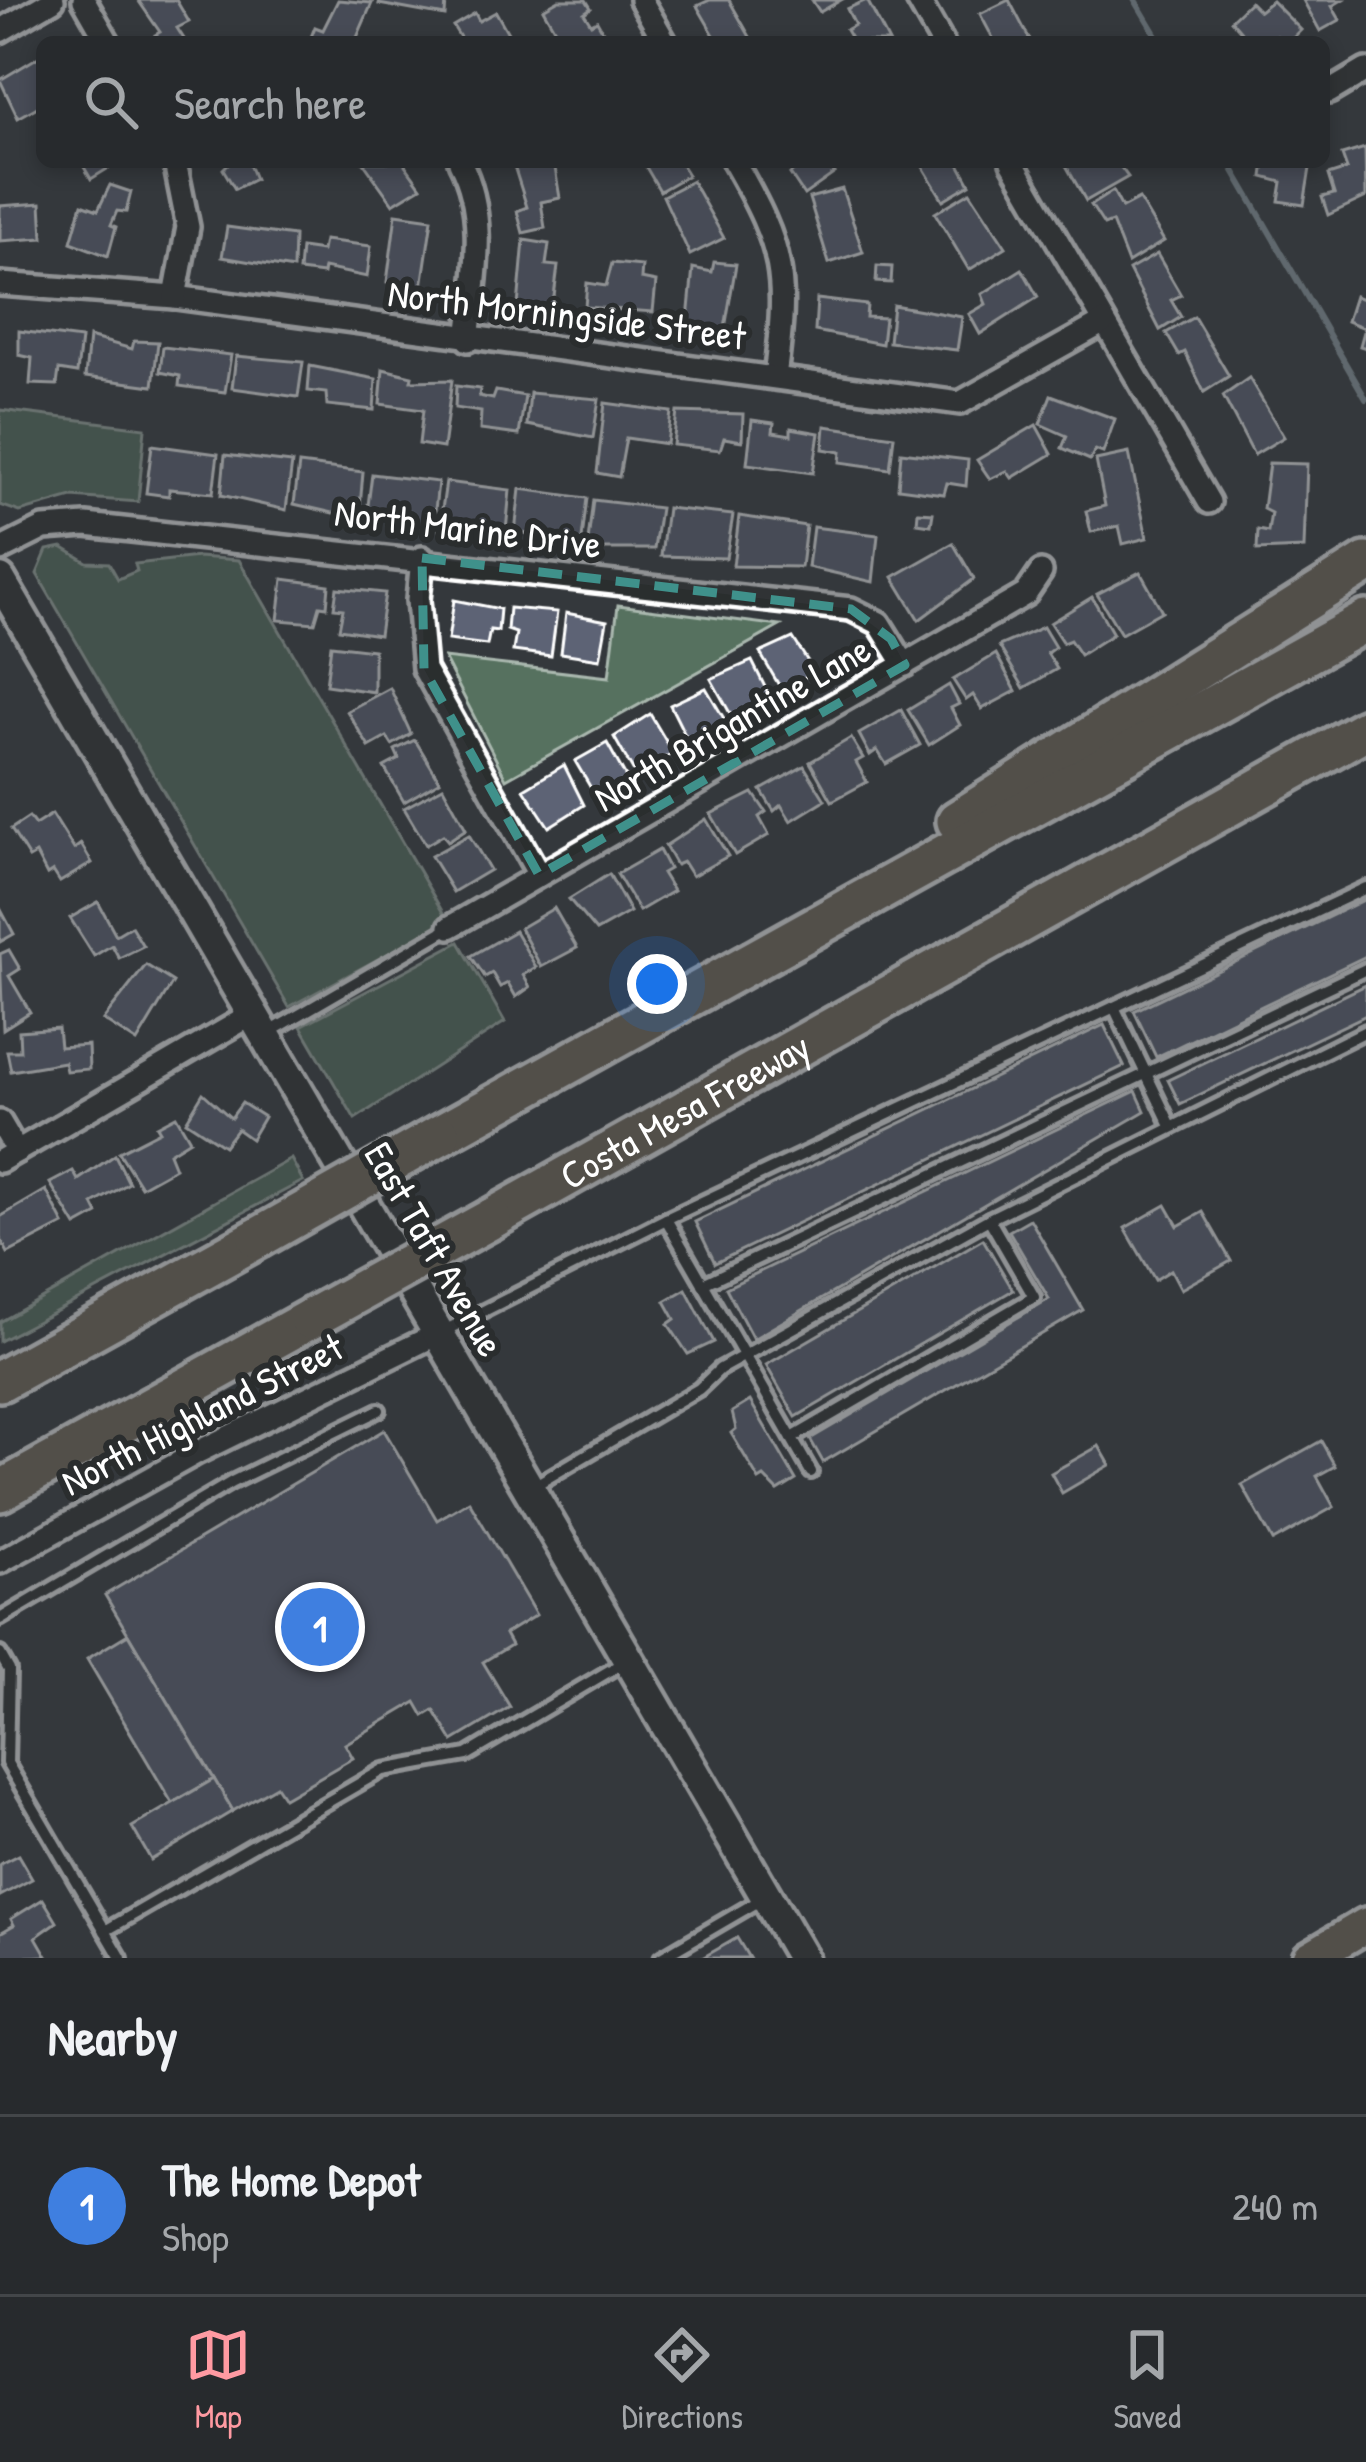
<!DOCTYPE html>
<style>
body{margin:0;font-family:"Patrick Hand",sans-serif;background:#2f3235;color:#f1f3f6}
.you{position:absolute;left:657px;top:984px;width:42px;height:42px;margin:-30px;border:9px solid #fff;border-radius:50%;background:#1a73e8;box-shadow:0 0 0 18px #1a73e833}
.badge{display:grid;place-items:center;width:78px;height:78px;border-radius:50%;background:#ff9aa2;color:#fff;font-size:39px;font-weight:700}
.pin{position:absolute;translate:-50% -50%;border:6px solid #fff;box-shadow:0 3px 12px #0006}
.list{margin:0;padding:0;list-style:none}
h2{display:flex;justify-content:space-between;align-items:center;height:156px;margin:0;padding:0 48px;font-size:51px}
h2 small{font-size:39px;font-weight:400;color:#a4a7aa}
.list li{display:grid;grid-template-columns:78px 1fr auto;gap:36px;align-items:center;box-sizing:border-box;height:180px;padding:0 48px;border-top:3px solid #434649}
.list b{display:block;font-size:45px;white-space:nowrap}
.list p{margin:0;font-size:39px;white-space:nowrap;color:#a4a7aa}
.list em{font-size:39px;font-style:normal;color:#a4a7aa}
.icon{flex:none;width:66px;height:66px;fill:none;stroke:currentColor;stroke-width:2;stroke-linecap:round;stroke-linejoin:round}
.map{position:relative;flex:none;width:1366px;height:1958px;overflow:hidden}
.search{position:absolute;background:#272a2d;box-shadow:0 6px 18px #0003;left:36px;right:36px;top:36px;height:132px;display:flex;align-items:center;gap:30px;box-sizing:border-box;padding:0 42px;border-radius:18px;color:#a4a7aa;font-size:45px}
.sheet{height:336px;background:#272a2d}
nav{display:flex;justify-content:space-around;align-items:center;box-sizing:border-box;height:168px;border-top:3px solid #434649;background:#272a2d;font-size:33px;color:#a4a7aa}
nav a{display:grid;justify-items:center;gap:6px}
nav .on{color:#ff9aa2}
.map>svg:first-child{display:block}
</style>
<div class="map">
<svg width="1366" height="1958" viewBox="0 0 1366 1958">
<rect width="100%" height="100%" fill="#34383c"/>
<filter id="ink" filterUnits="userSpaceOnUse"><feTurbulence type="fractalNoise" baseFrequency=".00833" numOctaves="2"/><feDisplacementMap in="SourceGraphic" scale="24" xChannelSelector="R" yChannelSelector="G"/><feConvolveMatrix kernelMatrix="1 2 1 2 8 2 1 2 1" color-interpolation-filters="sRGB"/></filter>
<g filter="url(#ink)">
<g fill="#56715f" stroke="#aab8af" stroke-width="3">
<path d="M0 410 145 428 138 502 72 497 20 512 0 505Z"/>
<path d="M62 547 87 562 109 563 118 579 137 571 135 564 198 557 239 560 446 918 441 925 289 1007 37 574 47 550Z"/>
<path d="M618 605 780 626 506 779 444 658 609 677Z"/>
<path d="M459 942 505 1022 355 1119 301 1026Z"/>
<path d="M291 1159 303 1181 0 1341V1322Z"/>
</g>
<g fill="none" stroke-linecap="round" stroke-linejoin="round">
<g stroke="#94a3aa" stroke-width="6">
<path d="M1135 0 1160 42"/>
<path d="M1229 162 1366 399"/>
</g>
</g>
<g fill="#5d6375" stroke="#fff" stroke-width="3">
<path d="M138 0H176L189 22 177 28 186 42H159L155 35 160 32Z"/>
<path d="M338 0 372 3 355 42H309L315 27 323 30Z"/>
<path d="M380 0H446L445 16 379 4Z"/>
<path d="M559 0H586L591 8 584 13 591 24 597 21 609 42H562L543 9Z"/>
<path d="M710 0H729L753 42H718L697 6Z"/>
<path d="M812 0H841L820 12Z"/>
<path d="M867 0 889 42H853L846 30 855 25 847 9Z"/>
<path d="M1009 0 1030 40 1026 42H995L980 14Z"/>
<path d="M1303 0H1342L1332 6 1340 20 1320 31Z"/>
<path d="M1272 1 1301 30 1289 42 1277 36 1269 42H1250L1231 20 1250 2 1259 11Z"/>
<path d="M496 12 513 42H463L453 26 475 13 479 21Z"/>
<path d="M42 55 39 106 18 118 0 80Z"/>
<path d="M1365 148 1366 197 1328 215 1322 197 1334 194 1328 175 1347 169 1342 155Z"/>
<path d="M81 162H117V163L91 179Z"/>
<path d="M248 162 255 179 235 189 223 169 230 162Z"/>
<path d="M363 162H403L421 187 393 204Z"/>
<path d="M554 162 560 198 541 202 545 228 523 233 517 211 527 207 514 166Z"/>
<path d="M643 162H680L688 175 660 191Z"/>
<path d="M792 162H827L835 173 804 195 790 174 796 169Z"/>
<path d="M920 162H958L970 184 943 200Z"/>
<path d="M1064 162H1117L1128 177 1086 201Z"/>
<path d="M1265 162H1311L1304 205 1279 201 1282 182 1263 177Z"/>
<path d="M692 181 724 238 690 255 663 196Z"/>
<path d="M110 185 131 192 126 212 117 211 111 225 116 227 108 256 71 242 82 204 98 210Z"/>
<path d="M842 189 863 252 829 263 809 198Z"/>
<path d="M1113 191 1122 208 1139 199 1164 241 1128 263 1112 222 1104 225 1091 205Z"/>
<path d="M970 192 1006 247 969 270 935 213Z"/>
<path d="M41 203 43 238 0 241V206Z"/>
<path d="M396 214 432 219 422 287 387 282Z"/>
<path d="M227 227 294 236 293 269 222 257Z"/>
<path d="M324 240 371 246 367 277 324 268 323 274 299 271 301 248 322 251Z"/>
<path d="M524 240 549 244 546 265 558 266 552 312 518 306Z"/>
<path d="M1157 254 1181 295 1171 300 1181 317 1160 330 1129 270Z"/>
<path d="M714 262 736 264 724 334 687 330 693 268 712 272Z"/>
<path d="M612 263 642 266 641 279 656 282 653 312 585 307 587 283 606 286Z"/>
<path d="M877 266 892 267 891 283 876 282Z"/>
<path d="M1022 269 1038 297 980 334 969 314 986 304 982 294Z"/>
<path d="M1355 296 1366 300V348L1360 346 1365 328 1347 321Z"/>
<path d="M817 299 867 305 866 317 885 318 882 344 815 331Z"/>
<path d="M893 305 962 317 957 350 889 342Z"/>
<path d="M1194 317 1229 376 1204 392 1185 352 1179 355 1166 333Z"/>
<path d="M19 331 81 339 77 373 59 370 57 385 30 384 32 358 19 355Z"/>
<path d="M89 337 132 349 134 341 158 342 153 386 85 377Z"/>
<path d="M163 347 231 355 225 392 179 386 180 376 160 372Z"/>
<path d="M236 356 303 362 298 397 232 388Z"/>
<path d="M310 366 376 379 374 410 327 405 326 393 308 391Z"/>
<path d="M383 369 412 376 411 381 452 380 443 448 419 444 423 410 380 404Z"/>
<path d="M1249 378 1284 437 1254 455 1223 396Z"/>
<path d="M456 386 480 389 479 396 493 399 496 391 525 396 519 435 480 430 481 412 455 408Z"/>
<path d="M530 393 599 399 593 438 527 425Z"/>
<path d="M1051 395 1115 419 1103 453 1095 450 1090 460 1062 448 1067 436 1040 424Z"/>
<path d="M605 403 671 412 667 444 626 438 619 477 597 473Z"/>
<path d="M677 412 743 414 742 441 724 438 720 450 673 445Z"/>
<path d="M752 420 774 423 773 432 791 435V428L819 433 813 473 747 464Z"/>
<path d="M1036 425 1052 454 1012 478 1007 471 990 479 977 460Z"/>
<path d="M825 426 894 436 890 469 840 462 841 452 823 449Z"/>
<path d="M152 445 218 454 213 493 169 489V496L146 493Z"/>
<path d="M901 452 968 460 966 486 947 483 944 494 898 488Z"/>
<path d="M1129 453 1147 538 1123 544 1119 526 1091 532 1086 511 1105 506 1096 460Z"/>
<path d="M225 455 292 463 286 510 221 495Z"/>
<path d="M1269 463 1307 464 1304 548 1257 550 1258 530 1268 532 1271 513 1263 509Z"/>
<path d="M299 464 363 472 359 519 294 504Z"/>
<path d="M372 474 438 482 433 529 367 513Z"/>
<path d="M446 482 510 490 506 531 465 526 463 534 439 530Z"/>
<path d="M520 489 587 498 581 547 557 546 558 538 515 532Z"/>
<path d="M593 500 660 508 654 549H587Z"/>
<path d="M667 508 733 515 726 558 661 556Z"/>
<path d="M918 512 933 513 931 525 917 523Z"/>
<path d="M739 516 806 526 801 567 733 566Z"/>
<path d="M813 527 878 535 873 582 808 567Z"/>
<path d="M953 543 974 579 919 620 893 577Z"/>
<path d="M1140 572 1162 611 1121 634 1097 594Z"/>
<path d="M283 579 329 585 327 607 320 606 315 623 278 620Z"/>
<path d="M337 588 385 593 379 635 339 629 343 609 334 608Z"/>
<path d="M1092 597 1113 634 1080 655 1070 640 1063 643 1050 623Z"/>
<path d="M454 600 500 609 498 631 490 630 487 645 448 640Z"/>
<path d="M509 608 557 612 551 656 513 651 516 633 507 630Z"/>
<path d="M566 613 607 621 600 659 561 653Z"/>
<path d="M1043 627 1055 647 1047 653 1057 669 1024 688 999 646Z"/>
<path d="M793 638 814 671 783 692 760 653Z"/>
<path d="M331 645 374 650V692L326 685Z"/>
<path d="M996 654 1016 691 982 709 973 695 966 700 953 680Z"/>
<path d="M752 661 770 697 735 722 711 679Z"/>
<path d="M949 685 959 704 951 708 960 725 929 745 908 710Z"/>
<path d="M390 688 411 734 392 745 387 737 369 747 347 711Z"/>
<path d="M706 688 726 722 690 745 670 705Z"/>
<path d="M901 710 920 745 886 764 877 750 870 755 859 734Z"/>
<path d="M650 714 673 753 635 774 614 737Z"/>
<path d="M851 738 863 758 856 762 867 782 832 801 810 762Z"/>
<path d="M415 740 440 781 404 802 384 767 399 759 395 750Z"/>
<path d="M607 743 627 779 595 795 575 761Z"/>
<path d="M564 765 584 805 549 827 524 789Z"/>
<path d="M804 766 825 800 791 821 781 805 774 811 761 790Z"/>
<path d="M443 787 466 829 448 841 443 835 426 845 404 808Z"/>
<path d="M753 793 766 812 759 817 769 835 735 855 711 814Z"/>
<path d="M52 814 74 849 81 844 92 863 60 882 53 871 47 875 36 854 29 858 11 829 29 817 35 825Z"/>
<path d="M706 819 728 856 692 876 683 862 676 865 665 846Z"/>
<path d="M469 835 490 870 453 892 431 856Z"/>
<path d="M659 850 669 869 662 873 673 891 639 911 617 874Z"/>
<path d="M609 874 630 912 596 931 569 899Z"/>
<path d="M1366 899V956L1156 1057 1134 1011Z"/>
<path d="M98 902 116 935 131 926 143 946 119 958 112 945 94 956 70 918Z"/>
<path d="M0 908 14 934 0 942Z"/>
<path d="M554 908 577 948 541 967 520 928Z"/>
<path d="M515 931 536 967 523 975 530 987 516 997 508 983 500 987 492 973 485 977 471 956Z"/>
<path d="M9 950 20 969 9 976 30 1012 3 1029 0 954Z"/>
<path d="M146 965 173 982 137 1042 103 1020Z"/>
<path d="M1366 985V1015L1180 1104 1168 1080Z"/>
<path d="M1104 1025 1124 1066 715 1263 695 1222Z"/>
<path d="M58 1028 60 1047 88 1045 89 1069 66 1071 64 1062 11 1071 7 1051H20L19 1031Z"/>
<path d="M1136 1091 1145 1111 753 1339 726 1288Z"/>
<path d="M203 1093 231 1118 242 1103 264 1117 251 1139 237 1129 224 1146 186 1121Z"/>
<path d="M176 1116 190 1140 169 1153 175 1168 141 1187 119 1152 160 1131 157 1126Z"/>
<path d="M115 1155 129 1183 93 1204 98 1214 76 1226 50 1183 73 1171 78 1180Z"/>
<path d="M46 1190 64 1224 8 1253 0 1238V1217Z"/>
<path d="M1166 1205 1178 1226 1203 1212 1231 1261 1181 1289 1171 1270 1155 1280 1125 1228Z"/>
<path d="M1030 1219 1083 1310 823 1462 810 1439 1049 1299 1009 1231Z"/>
<path d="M983 1239 1013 1290 796 1417 766 1365Z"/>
<path d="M686 1289 714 1342 688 1354 668 1324 675 1319 665 1301Z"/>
<path d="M750 1401 796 1480 778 1491 764 1477 759 1480 731 1433 736 1429 732 1412Z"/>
<path d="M384 1430 437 1520 469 1501 536 1615 505 1634 511 1645 483 1662 510 1707 453 1741 434 1710 424 1716 416 1702 345 1744 353 1758 284 1798 276 1786 233 1811 105 1595Z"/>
<path d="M1321 1441 1335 1466 1317 1476 1334 1507 1273 1541 1242 1485Z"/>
<path d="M1099 1446 1110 1465 1062 1493 1051 1473Z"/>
<path d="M128 1634 214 1779 172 1803 87 1659Z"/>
<path d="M214 1779 233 1811 151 1860 132 1827Z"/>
<path d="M18 1855 32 1879 0 1896V1864Z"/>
<path d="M43 1899 57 1922 36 1937 47 1956 0 1958V1933L14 1925 11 1919Z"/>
<path d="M737 1938 749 1958H702Z"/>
</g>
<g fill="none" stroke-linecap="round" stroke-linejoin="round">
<defs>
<g id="lane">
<path d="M1114 1007 1171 1126"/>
<path d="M268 1033 449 928"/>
<path d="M703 1284 1366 969"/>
<path d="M444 1331 666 1219"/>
<path d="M792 1438 1034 1297 989 1219"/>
<path d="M811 1472 666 1219 1366 888"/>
<path d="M532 1487 699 1389 720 1369 989 1219 1366 1031"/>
<path d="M0 1619 232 1482 379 1410"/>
<path d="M0 1654 9 1670 7 1763 121 1958"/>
<path d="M105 1931 383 1770 467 1755 626 1661"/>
<path d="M661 1958 764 1898"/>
</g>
<g id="street">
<path d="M84 0 108 42"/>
<path d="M641 0 665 42"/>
<path d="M918 0 942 42"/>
<path d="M0 31 53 0"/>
<path d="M1329 92 1366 70"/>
<path d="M460 162C489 217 474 281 468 340"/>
<path d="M734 162C785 251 788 276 775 377"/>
<path d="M1012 162 1209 502"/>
<path d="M0 284 175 297 960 403 1104 322"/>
<path d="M175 297 188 227 175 162"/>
<path d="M0 550 44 528 86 525 851 609 879 623 905 665"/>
<path d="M422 558 418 600 424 669 539 875"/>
<path d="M450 927 1026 594 1041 572"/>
<path d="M0 1122 17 1151"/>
<path d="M0 1161 253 1014"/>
<path d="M0 1562 198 1452 439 1333"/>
</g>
<path id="secondary" d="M0 580 802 1958"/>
<path id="primary" d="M1310 1958 1366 1925"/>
<g id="highway">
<path d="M957 821 1366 563"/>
<path d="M440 1135 1366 621"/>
<path id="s1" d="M491 1219 1366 729"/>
<path d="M0 1381 258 1238"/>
<path d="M0 1491 310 1319"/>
</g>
</defs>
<use href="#lane" stroke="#fff" stroke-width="20"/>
<use href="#street" stroke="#fff" stroke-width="30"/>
<use href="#secondary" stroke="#fff" stroke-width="39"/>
<use href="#primary" stroke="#fff" stroke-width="42"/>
<use href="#highway" stroke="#fff" stroke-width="48"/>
<use href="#lane" stroke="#2a2d2e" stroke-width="10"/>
<use href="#street" stroke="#2a2d2e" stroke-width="21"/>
<use href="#secondary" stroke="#2a2d2e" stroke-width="30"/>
<use href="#primary" stroke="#746a5a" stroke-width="33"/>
<use href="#highway" stroke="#746a5a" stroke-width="39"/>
<defs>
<g id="highway-bridge">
<path d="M258 1238 440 1135"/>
<path d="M310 1319 491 1219"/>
</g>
</defs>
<use href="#highway-bridge" stroke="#fff" stroke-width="48" stroke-linecap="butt"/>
<use href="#highway-bridge" stroke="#746a5a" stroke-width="39"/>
</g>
</g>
<path d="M0 0H1366V1958H0ZM422 558 851 609 891 639 905 665 539 875 424 669Z" fill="#34383c" fill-opacity=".55" fill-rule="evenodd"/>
<path fill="none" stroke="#3f918b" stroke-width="9" stroke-dasharray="24 15" stroke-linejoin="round" d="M422 558 851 609 891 639 905 665 539 875 424 669Z"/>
<g text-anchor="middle" stroke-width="12" stroke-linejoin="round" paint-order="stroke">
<g font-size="39" fill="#fff" stroke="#2a2d2e">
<text transform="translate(567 314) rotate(7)" y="14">North Morningside Street</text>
<text transform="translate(468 528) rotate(7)" y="14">North Marine Drive</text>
<text transform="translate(732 723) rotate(-30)" y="14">North Brigantine Lane</text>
<text dy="14" stroke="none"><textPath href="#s1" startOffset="222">Costa Mesa Freeway</textPath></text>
<text transform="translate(435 1249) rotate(60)" y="14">East Taft Avenue</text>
<text transform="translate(202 1414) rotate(-27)" y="14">North Highland Street</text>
</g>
</g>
</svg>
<div class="you"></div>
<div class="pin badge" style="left:320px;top:1627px;background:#3f7fe0">1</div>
<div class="search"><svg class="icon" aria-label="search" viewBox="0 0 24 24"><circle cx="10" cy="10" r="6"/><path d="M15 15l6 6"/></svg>Search here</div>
</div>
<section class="sheet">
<h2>Nearby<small></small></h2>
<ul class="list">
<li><span class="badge" style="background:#3f7fe0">1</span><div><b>The Home Depot</b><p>Shop</p></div><em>240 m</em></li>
</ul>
</section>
<nav>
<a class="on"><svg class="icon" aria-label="map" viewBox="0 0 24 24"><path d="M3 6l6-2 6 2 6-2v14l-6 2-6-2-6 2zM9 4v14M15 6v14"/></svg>Map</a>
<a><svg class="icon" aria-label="directions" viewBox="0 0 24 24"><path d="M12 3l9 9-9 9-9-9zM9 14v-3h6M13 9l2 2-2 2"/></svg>Directions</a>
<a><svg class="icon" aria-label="saved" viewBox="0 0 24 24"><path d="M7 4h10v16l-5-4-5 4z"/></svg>Saved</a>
</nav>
